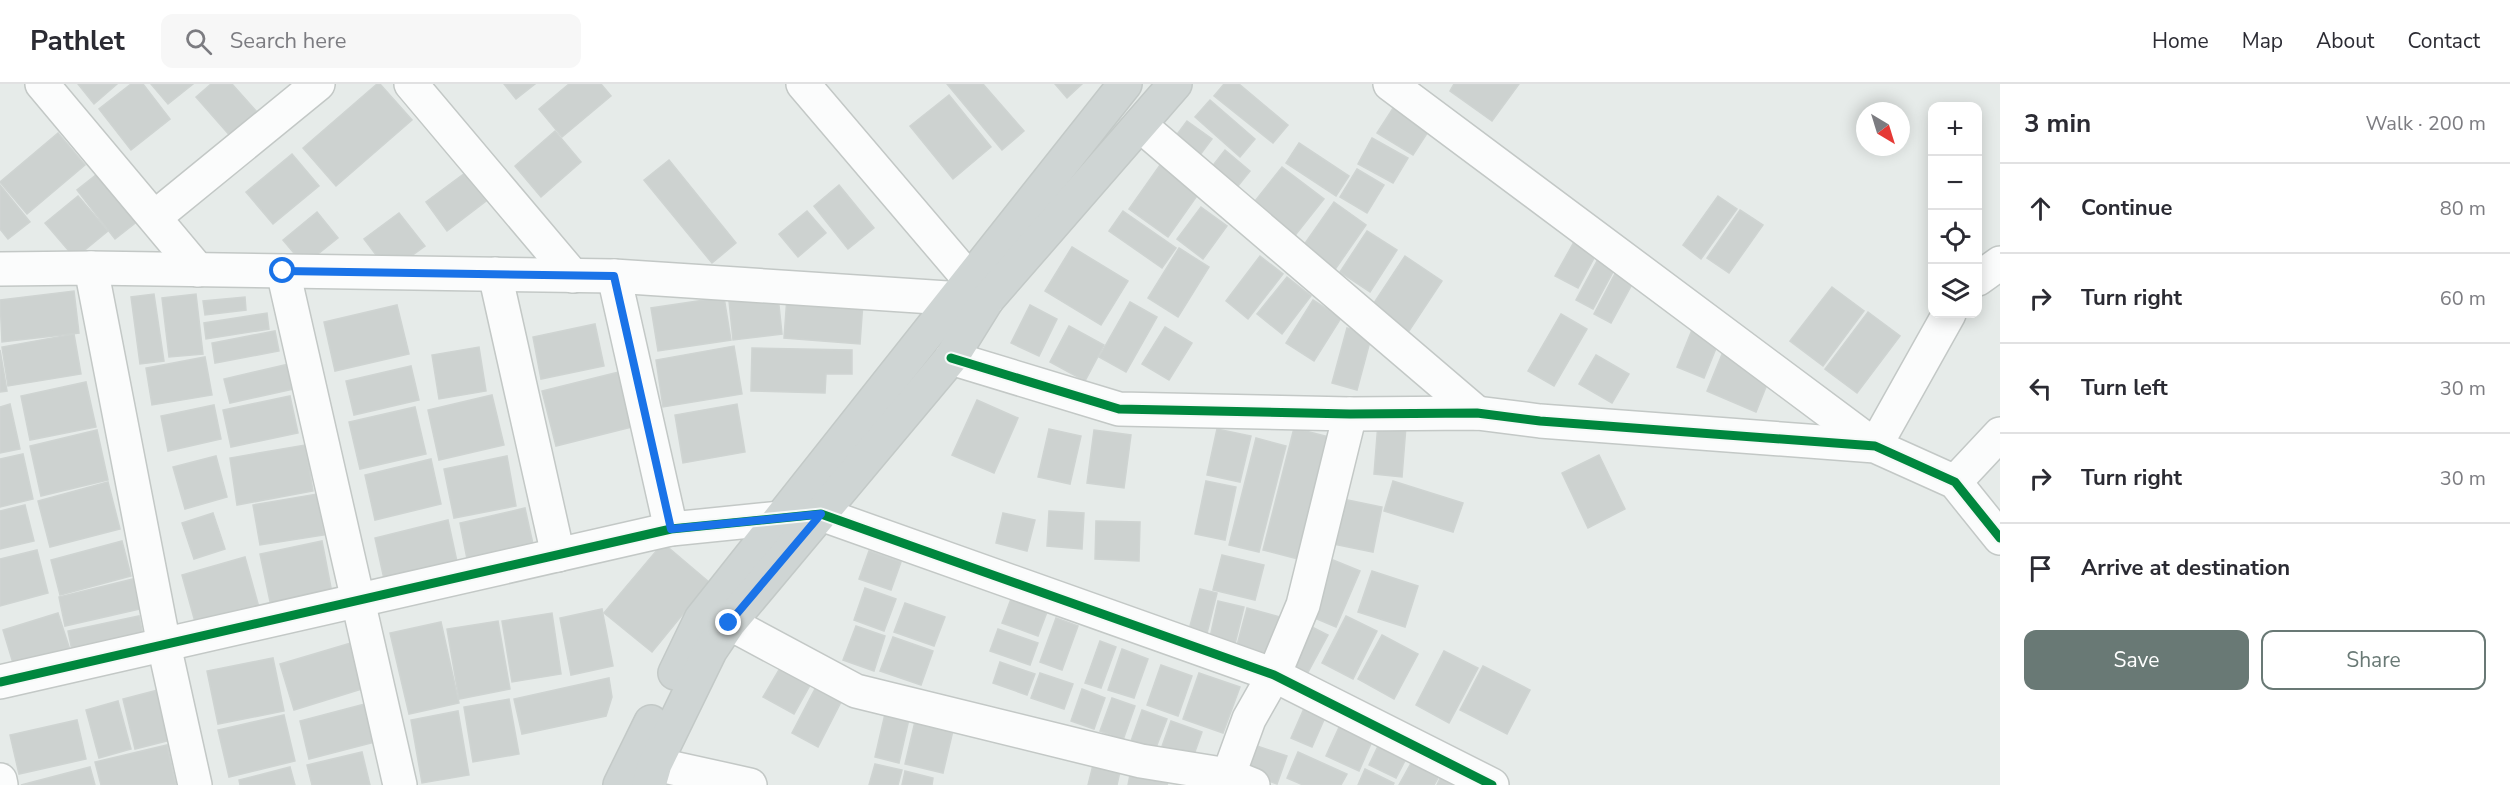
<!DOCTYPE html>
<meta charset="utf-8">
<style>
body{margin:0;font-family:"Nunito Sans",sans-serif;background:#f7f7f7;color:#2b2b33}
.controls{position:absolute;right:18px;top:18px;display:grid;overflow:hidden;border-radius:12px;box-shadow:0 3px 15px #0003}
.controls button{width:54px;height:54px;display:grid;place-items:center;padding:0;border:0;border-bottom:2px solid #e1e1e2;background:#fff;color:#2b2b33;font:30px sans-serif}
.compass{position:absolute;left:1856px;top:18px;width:54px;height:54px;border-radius:50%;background:#fff;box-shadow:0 3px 15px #0003;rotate:142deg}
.stop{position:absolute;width:18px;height:18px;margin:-14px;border:4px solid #1a73e8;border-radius:50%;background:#fff}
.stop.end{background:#1a73e8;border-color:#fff;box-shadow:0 2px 6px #0008}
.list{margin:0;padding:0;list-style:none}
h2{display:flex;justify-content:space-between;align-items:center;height:78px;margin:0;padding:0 24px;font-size:26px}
h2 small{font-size:20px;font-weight:400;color:#7c7c81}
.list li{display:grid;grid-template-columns:39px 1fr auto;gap:18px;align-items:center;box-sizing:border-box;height:90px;padding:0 24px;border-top:2px solid #e1e1e2}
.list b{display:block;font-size:22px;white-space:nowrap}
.list em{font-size:20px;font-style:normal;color:#7c7c81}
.actions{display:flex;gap:12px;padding:18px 24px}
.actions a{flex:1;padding:14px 0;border:2px solid #697975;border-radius:12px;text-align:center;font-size:21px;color:#697975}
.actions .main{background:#697975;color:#fff}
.icon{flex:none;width:33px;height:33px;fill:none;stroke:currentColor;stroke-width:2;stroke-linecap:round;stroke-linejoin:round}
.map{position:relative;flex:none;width:2000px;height:701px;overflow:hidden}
header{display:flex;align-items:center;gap:36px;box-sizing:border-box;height:84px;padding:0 30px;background:#fff;border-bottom:2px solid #e1e1e2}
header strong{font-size:28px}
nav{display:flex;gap:33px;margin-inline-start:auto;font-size:21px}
.search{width:420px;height:54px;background:#f7f7f7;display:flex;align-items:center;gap:15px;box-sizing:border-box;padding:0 21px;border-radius:12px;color:#7c7c81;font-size:22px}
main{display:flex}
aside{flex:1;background:#fff}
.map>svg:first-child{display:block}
</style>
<header>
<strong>Pathlet</strong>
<div class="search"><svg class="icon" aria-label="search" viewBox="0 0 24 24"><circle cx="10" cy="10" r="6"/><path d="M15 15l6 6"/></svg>Search here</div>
<nav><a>Home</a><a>Map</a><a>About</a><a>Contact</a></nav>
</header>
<main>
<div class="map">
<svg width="2000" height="701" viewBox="0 0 2000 701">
<rect width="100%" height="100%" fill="#e6ebe9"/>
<g fill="#cdd2d0" stroke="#cfd4d2" stroke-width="1.5">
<path d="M78 0H117L94 20Z"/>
<path d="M131 0H143L170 35 131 66 99 25Z"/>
<path d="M151 0H193L168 20Z"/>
<path d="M211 0H232L266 38 239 62 196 13Z"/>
<path d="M377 0H380L412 36 336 102 303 64Z"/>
<path d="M504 0H535L516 15Z"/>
<path d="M569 0H601L611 12 562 53 539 25Z"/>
<path d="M947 0H983L1024 47 1002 66Z"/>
<path d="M1055 0H1082L1067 14Z"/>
<path d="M1224 0H1239L1288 41 1273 59 1214 12Z"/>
<path d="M1454 0H1519L1492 37 1450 7Z"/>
<path d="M949 11 991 63 953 95 910 42Z"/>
<path d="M1399 15 1435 37 1413 71 1377 49Z"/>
<path d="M1210 16 1255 55 1240 73 1195 33Z"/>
<path d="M1187 37 1212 55 1194 79 1169 61Z"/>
<path d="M555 47 581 78 541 113 515 82Z"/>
<path d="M58 49 85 81 27 130 0 98Z"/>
<path d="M1372 54 1408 74 1393 99 1358 80Z"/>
<path d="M1299 59 1349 92 1336 112 1286 79Z"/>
<path d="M1225 66 1250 87 1229 113 1204 93Z"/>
<path d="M292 70 319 102 273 140 246 108Z"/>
<path d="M669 76 736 159 712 179 644 96Z"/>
<path d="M1160 81 1199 109 1168 153 1129 125Z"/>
<path d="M106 83 144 132 115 155 77 106Z"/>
<path d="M1282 83 1324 115 1293 154 1251 122Z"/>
<path d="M1357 85 1384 101 1367 129 1340 113Z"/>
<path d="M465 89 486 117 447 147 426 118Z"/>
<path d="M0 101 30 138 8 155 0 145Z"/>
<path d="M839 101 874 144 848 165 814 122Z"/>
<path d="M78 112 108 147 75 174 45 139Z"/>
<path d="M1718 112 1737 125 1701 175 1683 161Z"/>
<path d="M1334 118 1366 141 1327 197 1294 175Z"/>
<path d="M1201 123 1227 142 1203 175 1177 155Z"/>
<path d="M1740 126 1763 141 1729 189 1707 174Z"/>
<path d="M807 127 826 149 798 173 779 150Z"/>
<path d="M1123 127 1176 164 1162 184 1109 147Z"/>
<path d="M317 128 338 154 304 181 283 156Z"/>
<path d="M399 129 425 162 389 188 364 155Z"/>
<path d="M1367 147 1397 166 1370 208 1340 188Z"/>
<path d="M1579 149 1601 161 1578 204 1555 192Z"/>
<path d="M1072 163 1128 197 1101 241 1045 207Z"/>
<path d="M1179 164 1209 183 1178 233 1148 214Z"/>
<path d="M1260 172 1283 190 1248 235 1226 217Z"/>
<path d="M1405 172 1442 197 1407 250 1370 225Z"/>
<path d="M1597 177 1614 186 1593 225 1576 216Z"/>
<path d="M1619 182 1637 191 1611 239 1594 230Z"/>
<path d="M1287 193 1311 212 1282 250 1257 230Z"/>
<path d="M1832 203 1864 227 1823 282 1790 257Z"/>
<path d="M74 207 79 249 2 258 0 216Z"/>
<path d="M154 210 164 277 140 280 131 213Z"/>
<path d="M196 210 203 270 169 273 162 214Z"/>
<path d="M778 212 782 250 733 256 729 217Z"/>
<path d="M245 213 246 226 205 231 203 217Z"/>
<path d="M724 213 731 256 658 267 651 224Z"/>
<path d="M787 213 863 218 860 260 784 254Z"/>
<path d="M1313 216 1341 234 1314 277 1286 259Z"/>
<path d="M1130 218 1157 233 1126 288 1099 273Z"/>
<path d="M397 221 409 270 335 287 324 238Z"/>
<path d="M1030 221 1057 235 1039 272 1011 259Z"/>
<path d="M1868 228 1900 252 1857 309 1825 285Z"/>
<path d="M267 229 269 245 206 255 204 239Z"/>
<path d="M1561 230 1587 245 1554 302 1528 287Z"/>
<path d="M595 240 604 282 541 295 533 253Z"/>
<path d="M1694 241 1721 252 1704 294 1677 283Z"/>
<path d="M1069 242 1104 261 1085 297 1050 278Z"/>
<path d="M1165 243 1192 259 1169 296 1142 280Z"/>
<path d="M1347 244 1372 250 1357 306 1332 299Z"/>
<path d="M275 247 279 267 215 279 212 259Z"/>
<path d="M74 250 81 290 8 302 2 263Z"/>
<path d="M734 262 742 310 663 323 656 276Z"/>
<path d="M479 263 486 307 439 315 432 271Z"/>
<path d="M752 264 852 266V290H826L825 309 751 307Z"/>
<path d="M0 266 7 307 0 308Z"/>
<path d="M1723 268 1772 288 1756 328 1707 307Z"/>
<path d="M1596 271 1629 290 1612 319 1579 300Z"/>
<path d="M205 273 212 311 152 321 146 284Z"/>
<path d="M289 280 294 305 230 319 224 295Z"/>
<path d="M411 282 419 316 354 331 346 297Z"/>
<path d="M623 287 636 342 556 362 542 307Z"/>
<path d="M86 298 96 343 30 356 21 312Z"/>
<path d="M492 311 504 361 439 376 428 326Z"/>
<path d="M290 312 298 349 231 363 223 326Z"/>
<path d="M977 316 1018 334 994 389 952 371Z"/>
<path d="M10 320 20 365 0 369V323Z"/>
<path d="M737 320 745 368 683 379 675 331Z"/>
<path d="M214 321 221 355 168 367 161 332Z"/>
<path d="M415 323 426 370 360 385 349 338Z"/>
<path d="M1378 339 1406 342 1402 393 1374 390Z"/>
<path d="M1294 344 1337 355 1306 477 1263 466Z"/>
<path d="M1049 345 1081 352 1070 400 1038 393Z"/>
<path d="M1217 345 1251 352 1240 398 1207 391Z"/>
<path d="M97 346 108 396 41 412 30 362Z"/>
<path d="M1094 346 1131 351 1124 404 1087 399Z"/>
<path d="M1256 354 1286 362 1259 468 1229 461Z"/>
<path d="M305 361 313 407 237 421 230 374Z"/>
<path d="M23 370 33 415 0 423V375Z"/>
<path d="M1599 371 1625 425 1588 444 1562 389Z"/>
<path d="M216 372 227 413 185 425 173 383Z"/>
<path d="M507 372 516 422 454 434 444 385Z"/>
<path d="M431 375 441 420 375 436 365 391Z"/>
<path d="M1206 397 1236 403 1225 456 1195 450Z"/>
<path d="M1393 397 1463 419 1453 448 1384 427Z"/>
<path d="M108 398 120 445 50 463 38 417Z"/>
<path d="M317 410 324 451 260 461 253 421Z"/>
<path d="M1338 414 1382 423 1373 468 1328 459Z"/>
<path d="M25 421 34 457 0 465V427Z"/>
<path d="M525 424 535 469 469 485 460 439Z"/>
<path d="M1049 427 1084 429 1082 465 1047 462Z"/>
<path d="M213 429 225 465 194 475 182 439Z"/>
<path d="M1003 429 1035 436 1027 467 996 459Z"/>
<path d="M448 436 459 487 386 504 375 454Z"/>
<path d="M1096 437 1140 438 1139 477 1095 475Z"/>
<path d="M122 457 131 492 60 511 51 476Z"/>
<path d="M322 457 332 509 271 522 260 470Z"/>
<path d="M663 459 709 498 652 568 604 529Z"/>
<path d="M37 466 48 509 0 522V475Z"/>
<path d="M869 467 901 478 891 506 859 495Z"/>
<path d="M1222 471 1264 481 1255 516 1213 506Z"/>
<path d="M245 473 260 527 197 545 182 491Z"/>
<path d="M1333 476 1360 487 1336 543 1310 532Z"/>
<path d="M1372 487 1418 502 1405 543 1358 528Z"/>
<path d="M133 495 140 525 65 542 59 513Z"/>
<path d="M865 504 896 515 884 547 854 536Z"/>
<path d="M1200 505 1217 509 1205 557 1187 553Z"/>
<path d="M1011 515 1047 528 1038 552 1002 539Z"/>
<path d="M1218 517 1244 523 1234 564 1209 558Z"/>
<path d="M905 519 945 533 934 562 894 548Z"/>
<path d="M1247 524 1280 533 1269 573 1236 565Z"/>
<path d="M602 525 613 582 571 591 560 534Z"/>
<path d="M58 529 72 572 16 589 3 546Z"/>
<path d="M552 529 561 590 512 598 502 537Z"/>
<path d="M139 532 144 556 73 571 68 547Z"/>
<path d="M1346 532 1377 547 1353 595 1322 579Z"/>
<path d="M1056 534 1078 542 1062 586 1040 578Z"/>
<path d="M498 537 510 605 459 615 447 545Z"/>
<path d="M441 538 459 619 409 630 390 549Z"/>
<path d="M1306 540 1328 551 1307 590 1285 579Z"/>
<path d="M856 542 885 552 874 587 843 576Z"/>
<path d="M998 545 1038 559 1030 581 990 567Z"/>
<path d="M1382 551 1418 570 1394 615 1358 595Z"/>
<path d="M893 553 933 567 921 601 880 587Z"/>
<path d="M1100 557 1116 563 1101 604 1085 599Z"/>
<path d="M351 559 365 604 294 626 280 580Z"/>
<path d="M1122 565 1148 575 1134 614 1108 606Z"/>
<path d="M1444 567 1478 584 1449 639 1416 621Z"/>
<path d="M273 574 284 627 218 640 207 587Z"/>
<path d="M1000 578 1035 590 1027 611 993 599Z"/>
<path d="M783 579 813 596 794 630 763 613Z"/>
<path d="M1161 581 1192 592 1178 632 1147 621Z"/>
<path d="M1483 582 1530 606 1507 650 1460 626Z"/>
<path d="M1040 589 1073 600 1064 625 1031 614Z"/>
<path d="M1199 589 1240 603 1223 649 1183 635Z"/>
<path d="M609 594 612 613 606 632 522 650 514 615Z"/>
<path d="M816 603 842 616 818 663 792 649Z"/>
<path d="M1082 605 1105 614 1094 645 1071 637Z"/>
<path d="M158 606 171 656 135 665 123 615Z"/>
<path d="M1112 614 1135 622 1123 656 1100 647Z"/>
<path d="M509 615 519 670 473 678 464 623Z"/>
<path d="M118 617 131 665 99 674 86 626Z"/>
<path d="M365 620 375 658 309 675 300 637Z"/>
<path d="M1306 620 1327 629 1312 663 1291 654Z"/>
<path d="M1142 626 1167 635 1155 666 1131 657Z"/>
<path d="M458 627 469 691 422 699 411 636Z"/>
<path d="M917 629 955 638 943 689 905 680Z"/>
<path d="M885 630 909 635 899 679 875 673Z"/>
<path d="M284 631 295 677 229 693 218 646Z"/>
<path d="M77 636 86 675 19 690 10 651Z"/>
<path d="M1171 637 1202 648 1191 679 1160 668Z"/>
<path d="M1341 639 1373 655 1359 687 1326 672Z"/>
<path d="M1382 654 1410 667 1396 694 1369 681Z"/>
<path d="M1251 660 1287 672 1277 700 1241 687Z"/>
<path d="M167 661 176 701H101L95 678Z"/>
<path d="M362 668 370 701H312L307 681Z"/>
<path d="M1298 668 1347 690 1341 701H1303L1287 694Z"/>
<path d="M1415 672 1442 687 1434 701H1399Z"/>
<path d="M1094 677 1121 683 1117 701H1088Z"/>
<path d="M875 680 902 686 898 701H869Z"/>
<path d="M90 683 95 701H21Z"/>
<path d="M290 683 295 701H240L239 696Z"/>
<path d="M1365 685 1394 699 1393 701H1358Z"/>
<path d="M1131 686 1169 695 1167 701H1128Z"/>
<path d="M1444 686 1465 701H1437Z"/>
<path d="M905 687 933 694 932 701H902Z"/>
</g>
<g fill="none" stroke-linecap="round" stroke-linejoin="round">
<defs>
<g id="minor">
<path d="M42 0 198 186"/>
<path d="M411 0 573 192"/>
<path d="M803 0 987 216"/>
<path d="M1390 0 1875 362 1949 230"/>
<path d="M1140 41 1477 329"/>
<path d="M155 133 318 0"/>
<path d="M91 184 164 561 195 701"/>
<path d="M0 185 91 184 614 192 978 216"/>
<path d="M283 187 400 701"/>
<path d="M495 190 558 471"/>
<path d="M614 192 671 445"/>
<path d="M1978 195 2000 179"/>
<path d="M951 274 1119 325 1350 330 1477 329 1540 337 1875 362 1955 398 2000 454"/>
<path d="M1955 398 2000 350"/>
<path d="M729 539 856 607 1141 677 1228 691 1253 701"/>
<path d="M0 598 671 445 821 430 1274 591 1492 701"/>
<path d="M655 680 750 701"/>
<path d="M0 696 1 701"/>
<path d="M1225 701 1249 635 1274 591 1303 521 1350 330"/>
</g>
<g id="major">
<path d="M675 589 701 535 1125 0"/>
<path d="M620 701 651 638"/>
<path d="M649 701 655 680 710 567 729 539 951 274 987 216 1175 0"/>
</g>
</defs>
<use href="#minor" stroke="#c3c8c6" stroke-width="36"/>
<use href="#major" stroke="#c3c9c7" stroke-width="36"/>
<use href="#minor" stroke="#fbfcfc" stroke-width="33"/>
<use href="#major" stroke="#cfd5d4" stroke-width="33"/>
<defs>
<g id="cycleway">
<path d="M951 274 1119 325 1350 330 1477 329 1540 337 1875 362 1955 398 2000 454"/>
<path d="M0 598 671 445 821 430 1274 591 1492 701"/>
</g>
</defs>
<use href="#cycleway" stroke="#f5f9f7" stroke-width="13"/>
<use href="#cycleway" stroke="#00873e" stroke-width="9"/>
</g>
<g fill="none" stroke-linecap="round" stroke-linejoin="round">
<path stroke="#1a73e8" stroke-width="8" d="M283 187 614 192 671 445 821 430 729 539"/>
</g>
</svg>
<div class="controls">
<button>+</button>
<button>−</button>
<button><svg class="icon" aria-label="locate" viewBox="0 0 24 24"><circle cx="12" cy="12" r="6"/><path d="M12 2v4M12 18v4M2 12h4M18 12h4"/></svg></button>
<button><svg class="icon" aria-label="layers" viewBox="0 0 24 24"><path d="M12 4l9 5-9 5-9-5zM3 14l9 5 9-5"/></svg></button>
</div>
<svg class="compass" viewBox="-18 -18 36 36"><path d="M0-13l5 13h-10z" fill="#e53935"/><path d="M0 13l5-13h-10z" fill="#7c7c81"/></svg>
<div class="stop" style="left:283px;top:187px"></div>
<div class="stop end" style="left:729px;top:539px"></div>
</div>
<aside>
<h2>3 min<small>Walk · 200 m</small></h2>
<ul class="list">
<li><svg class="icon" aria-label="ahead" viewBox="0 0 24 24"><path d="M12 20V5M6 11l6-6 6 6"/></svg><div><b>Continue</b></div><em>80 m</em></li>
<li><svg class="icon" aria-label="right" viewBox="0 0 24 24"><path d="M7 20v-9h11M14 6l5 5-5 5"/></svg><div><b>Turn right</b></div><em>60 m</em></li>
<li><svg class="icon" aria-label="left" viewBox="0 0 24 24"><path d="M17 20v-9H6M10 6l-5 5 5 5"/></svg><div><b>Turn left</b></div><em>30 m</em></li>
<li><svg class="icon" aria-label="right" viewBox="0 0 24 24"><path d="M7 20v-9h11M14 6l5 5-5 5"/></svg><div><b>Turn right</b></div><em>30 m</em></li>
<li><svg class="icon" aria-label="arrive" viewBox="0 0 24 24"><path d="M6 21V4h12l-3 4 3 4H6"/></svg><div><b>Arrive at destination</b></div></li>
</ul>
<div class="actions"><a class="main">Save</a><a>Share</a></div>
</aside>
</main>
